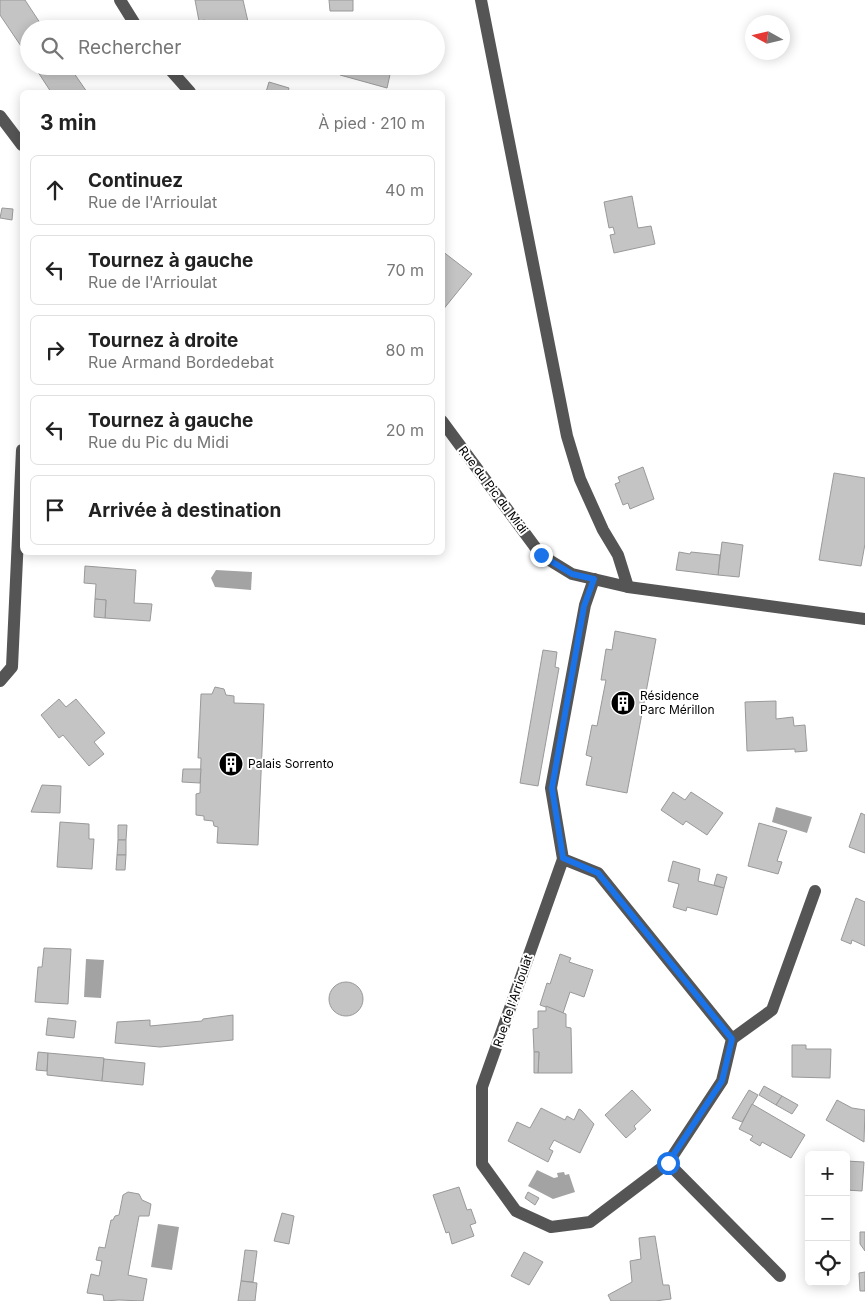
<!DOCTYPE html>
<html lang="fr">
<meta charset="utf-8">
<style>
body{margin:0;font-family:Inter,sans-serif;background:#f2f2f2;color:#222}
.controls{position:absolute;right:15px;bottom:15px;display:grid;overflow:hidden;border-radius:8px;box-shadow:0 2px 12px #0003}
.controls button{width:45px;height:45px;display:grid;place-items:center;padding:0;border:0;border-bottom:1px solid #e0e0e0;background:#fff;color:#222;font:25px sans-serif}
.compass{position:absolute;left:745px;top:15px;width:45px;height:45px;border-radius:50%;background:#fff;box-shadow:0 2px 12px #0003;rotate:278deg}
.stop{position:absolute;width:15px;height:15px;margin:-11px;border:4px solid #1a73e8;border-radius:50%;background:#fff}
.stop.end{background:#1a73e8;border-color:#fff;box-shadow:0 1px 5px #0008}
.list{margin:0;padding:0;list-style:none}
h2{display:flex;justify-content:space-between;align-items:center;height:65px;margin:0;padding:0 20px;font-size:21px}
h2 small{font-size:16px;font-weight:400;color:#767676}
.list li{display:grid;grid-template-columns:32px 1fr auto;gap:15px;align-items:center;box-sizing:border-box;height:70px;margin:0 10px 10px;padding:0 10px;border:1px solid #e0e0e0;border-radius:8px}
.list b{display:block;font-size:19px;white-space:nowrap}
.list p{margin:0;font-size:16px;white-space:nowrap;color:#767676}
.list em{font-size:16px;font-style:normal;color:#767676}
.icon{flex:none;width:28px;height:28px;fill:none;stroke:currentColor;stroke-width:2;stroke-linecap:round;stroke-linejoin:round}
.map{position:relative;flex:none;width:865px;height:1301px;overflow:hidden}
.search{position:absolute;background:#fff;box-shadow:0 2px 12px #0003;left:20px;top:20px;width:425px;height:55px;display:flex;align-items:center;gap:12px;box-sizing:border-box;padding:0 18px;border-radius:28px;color:#767676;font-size:19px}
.panel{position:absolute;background:#fff;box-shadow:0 2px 12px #0003;left:20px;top:90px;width:425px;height:465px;border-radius:8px}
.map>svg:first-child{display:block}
</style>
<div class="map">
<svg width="865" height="1301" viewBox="0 0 865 1301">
<rect width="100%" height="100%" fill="#fff"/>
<g fill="#a3a3a3">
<path d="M216 570 252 572 251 590 215 587 211 578Z"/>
<path d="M776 807 812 817 807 833 772 822Z"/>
<path d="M86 959 104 960 101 998 84 997Z"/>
<path d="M537 1170 554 1178 558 1177 557 1173 564 1172 565 1175 569 1174 575 1192 553 1199 528 1186Z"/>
<path d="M158 1224 179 1227 172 1270 151 1267Z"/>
</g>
<g fill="#c4c4c4" stroke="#999">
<path d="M0 0H25L44 29H29V58L0 15Z"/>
<path d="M195 0H243L249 26 235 29H207L205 20 199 21Z"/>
<path d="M329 0H353V11H330Z"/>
<path d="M34 66H69L87 92H51Z"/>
<path d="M335 66H379L391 70 387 88 340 75Z"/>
<path d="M269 82 289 88 288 92H266Z"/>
<path d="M632 196 638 228 651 226 655 244 614 253 610 235 615 234 613 227 609 228 604 202Z"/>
<path d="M2 208 13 209 12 220 0 218Z"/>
<path d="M442 251 472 274 442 311Z"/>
<path d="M643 467 654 499 630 509 628 503 623 505 615 484 620 482 618 477Z"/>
<path d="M834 473 865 478V544L861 566 819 560Z"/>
<path d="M722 542 743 545 739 577 718 575Z"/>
<path d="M679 552 690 554 691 552 720 555 718 575 676 570Z"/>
<path d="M85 566 136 570 134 603 152 604 150 621 105 618 106 600 95 599 96 584 84 583Z"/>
<path d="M95 599 106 600 105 618 94 617Z"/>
<path d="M615 631 656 639 627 793 586 785 592 757 586 755 592 725 597 726 606 680H601L606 649 612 650Z"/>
<path d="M543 650 557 652 555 667 559 668 538 786 520 783Z"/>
<path d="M215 687 224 689 226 695 234 696V703L264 704 258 845 217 843 218 827 214 826 213 821 204 820V816L196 815V794L200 793 201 758H198L201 694H212Z"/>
<path d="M59 699 66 707 76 699 105 733 94 742 104 754 89 766 63 735 59 738 41 715Z"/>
<path d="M776 701V719L793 717 794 726 805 725 807 751 795 752V749L747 751 745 702Z"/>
<path d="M183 769H201L200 783 182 782Z"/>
<path d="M42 785 61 786 60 813 31 812Z"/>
<path d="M673 792 685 800 691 792 723 813 707 835 686 821 683 825 661 810Z"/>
<path d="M861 813 865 815V853L849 847Z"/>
<path d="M60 822 89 824V839H94L92 869 57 867Z"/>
<path d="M759 823 787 831 777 861 782 862 778 874 748 866Z"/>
<path d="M118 825H127L126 840H118Z"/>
<path d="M118 840H126V855H117Z"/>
<path d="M117 855H126L125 870H116Z"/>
<path d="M673 861 700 869 698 881 724 888 717 915 687 907 686 911 673 907 679 884 668 881Z"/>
<path d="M717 874 727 877 724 888 714 885Z"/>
<path d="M856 898 865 902V946L852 940 851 944 841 940Z"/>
<path d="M44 948 71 949 68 1004 35 1002 38 967H42Z"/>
<path d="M560 954 571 958 569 962 593 970 584 997 570 992 563 1013 540 1005 547 983 550 984Z"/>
<circle cx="346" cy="999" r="17"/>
<path d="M546 1006 566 1014V1027L571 1028 572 1073H538L539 1052H534L533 1029 538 1028V1011H546Z"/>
<path d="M233 1015V1040L160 1047 115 1043 117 1022 150 1020V1026L202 1021 203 1019Z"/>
<path d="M48 1018 76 1021 74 1038 46 1035Z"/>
<path d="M792 1045H806V1049H831L830 1078 792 1077Z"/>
<path d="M38 1052 48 1053 47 1071 36 1070Z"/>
<path d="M534 1052H539L538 1073H534Z"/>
<path d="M48 1053 104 1058 102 1081 47 1075Z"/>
<path d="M104 1059 145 1063 143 1085 102 1081Z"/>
<path d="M764 1086 782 1096 776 1105 759 1095Z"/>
<path d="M632 1090 651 1110 634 1126 636 1129 626 1138 605 1115Z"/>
<path d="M749 1090 758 1095 742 1122 732 1118Z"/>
<path d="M782 1096 798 1105 792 1114 776 1105Z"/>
<path d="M837 1100 852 1108 865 1110 864 1142 826 1120Z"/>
<path d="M752 1104 805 1135 791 1158 762 1142 760 1146 750 1140 753 1136 739 1129Z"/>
<path d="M541 1108 565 1120 567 1116 574 1120 579 1109 581 1110 594 1124 580 1153 554 1140 549 1149 553 1151 548 1162 508 1141 517 1122 530 1128Z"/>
<path d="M846 1161 864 1162 862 1191 846 1190Z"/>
<path d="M459 1187 467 1210 471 1209 476 1223 470 1225 474 1236 452 1244 449 1232 446 1233 433 1195Z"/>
<path d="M128 1192 139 1194 142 1200 151 1204 149 1216H139L128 1275 147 1279 143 1301 119 1300 104 1301 103 1295 87 1293 91 1274 99 1276 102 1261 96 1260 99 1247 105 1248 111 1220H113L115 1216 119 1215 123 1195Z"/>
<path d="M528 1192 539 1198 535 1205 525 1198Z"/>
<path d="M282 1213 294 1216 289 1244 274 1241Z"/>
<path d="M860 1232H865V1251L860 1244Z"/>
<path d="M655 1236 663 1285H669L671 1299 655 1301H611L608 1295 632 1282 630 1261 641 1259 639 1238Z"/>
<path d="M245 1250 257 1251 253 1282 241 1281Z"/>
<path d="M524 1252 543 1262 529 1285 511 1276Z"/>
<path d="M865 1272V1291H860L859 1273Z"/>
<path d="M241 1281 257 1283 255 1301H238Z"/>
</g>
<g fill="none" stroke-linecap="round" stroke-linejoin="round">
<g stroke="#555" stroke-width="12">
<path d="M120 0 138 29"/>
<path d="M481 0 567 436 580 479 603 530 618 555 628 587"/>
<path d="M167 66 190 92"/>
<path d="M0 116 22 145"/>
<path d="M442 421 541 555 572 574 628 587 865 619"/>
<path d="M0 681 12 667 22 450"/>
<path d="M563 859 598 873 732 1039 722 1081 668 1163 590 1222 551 1227 516 1211 482 1164V1087L563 859 551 788 585 605 594 579"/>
<path d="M732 1039 772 1010 815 891"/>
<path d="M668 1163 780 1276"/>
</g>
</g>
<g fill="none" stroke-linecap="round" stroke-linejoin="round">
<path stroke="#1a73e8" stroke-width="6" d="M541 555 572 574 594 579 584 606 552 788 563 858 598 873 732 1039 722 1081 668 1163"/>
</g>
<defs>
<symbol id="building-disc" viewBox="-11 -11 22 22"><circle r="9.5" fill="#000" stroke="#fff"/><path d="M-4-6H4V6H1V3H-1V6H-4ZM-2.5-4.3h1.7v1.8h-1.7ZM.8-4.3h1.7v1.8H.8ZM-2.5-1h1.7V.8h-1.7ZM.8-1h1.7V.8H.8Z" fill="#fff"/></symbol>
</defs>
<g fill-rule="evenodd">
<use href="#building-disc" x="609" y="689" width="28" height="28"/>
<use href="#building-disc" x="217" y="750" width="28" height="28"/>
</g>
<g text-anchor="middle" stroke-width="4" stroke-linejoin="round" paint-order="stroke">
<g font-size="12" fill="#000" stroke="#fff">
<text transform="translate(493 490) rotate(53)" y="4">Rue du Pic du Midi</text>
<text transform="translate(513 1001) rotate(-71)" y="4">Rue de l'Arrioulat</text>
</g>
<g font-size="12" fill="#000" stroke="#fff" text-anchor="start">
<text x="640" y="700">Résidence<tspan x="640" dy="14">Parc Mérillon</tspan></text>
<text x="248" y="768">Palais Sorrento</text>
</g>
</g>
</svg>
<div class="controls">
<button>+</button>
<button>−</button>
<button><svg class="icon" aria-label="locate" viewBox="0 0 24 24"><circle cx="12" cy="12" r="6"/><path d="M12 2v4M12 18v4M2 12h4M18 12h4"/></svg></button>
</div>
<svg class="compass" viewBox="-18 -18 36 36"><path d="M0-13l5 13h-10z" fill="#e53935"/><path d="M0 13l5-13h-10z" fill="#767676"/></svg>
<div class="stop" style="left:668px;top:1163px"></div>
<div class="stop end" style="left:541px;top:555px"></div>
<div class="search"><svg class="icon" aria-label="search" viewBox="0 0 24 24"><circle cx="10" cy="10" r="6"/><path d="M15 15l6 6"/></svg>Rechercher</div>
<section class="panel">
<h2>3 min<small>À pied · 210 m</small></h2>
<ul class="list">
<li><svg class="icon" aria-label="ahead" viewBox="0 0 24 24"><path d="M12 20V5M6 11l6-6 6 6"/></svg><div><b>Continuez</b><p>Rue de l'Arrioulat</p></div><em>40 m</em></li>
<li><svg class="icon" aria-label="left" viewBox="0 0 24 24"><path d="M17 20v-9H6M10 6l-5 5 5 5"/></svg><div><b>Tournez à gauche</b><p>Rue de l'Arrioulat</p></div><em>70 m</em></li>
<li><svg class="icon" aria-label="right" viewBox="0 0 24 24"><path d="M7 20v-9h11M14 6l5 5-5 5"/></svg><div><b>Tournez à droite</b><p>Rue Armand Bordedebat</p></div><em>80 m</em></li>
<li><svg class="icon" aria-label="left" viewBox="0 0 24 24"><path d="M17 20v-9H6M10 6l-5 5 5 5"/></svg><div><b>Tournez à gauche</b><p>Rue du Pic du Midi</p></div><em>20 m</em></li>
<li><svg class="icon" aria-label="arrive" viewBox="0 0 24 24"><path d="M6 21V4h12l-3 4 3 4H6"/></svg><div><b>Arrivée à destination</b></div></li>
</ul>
</section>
</div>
